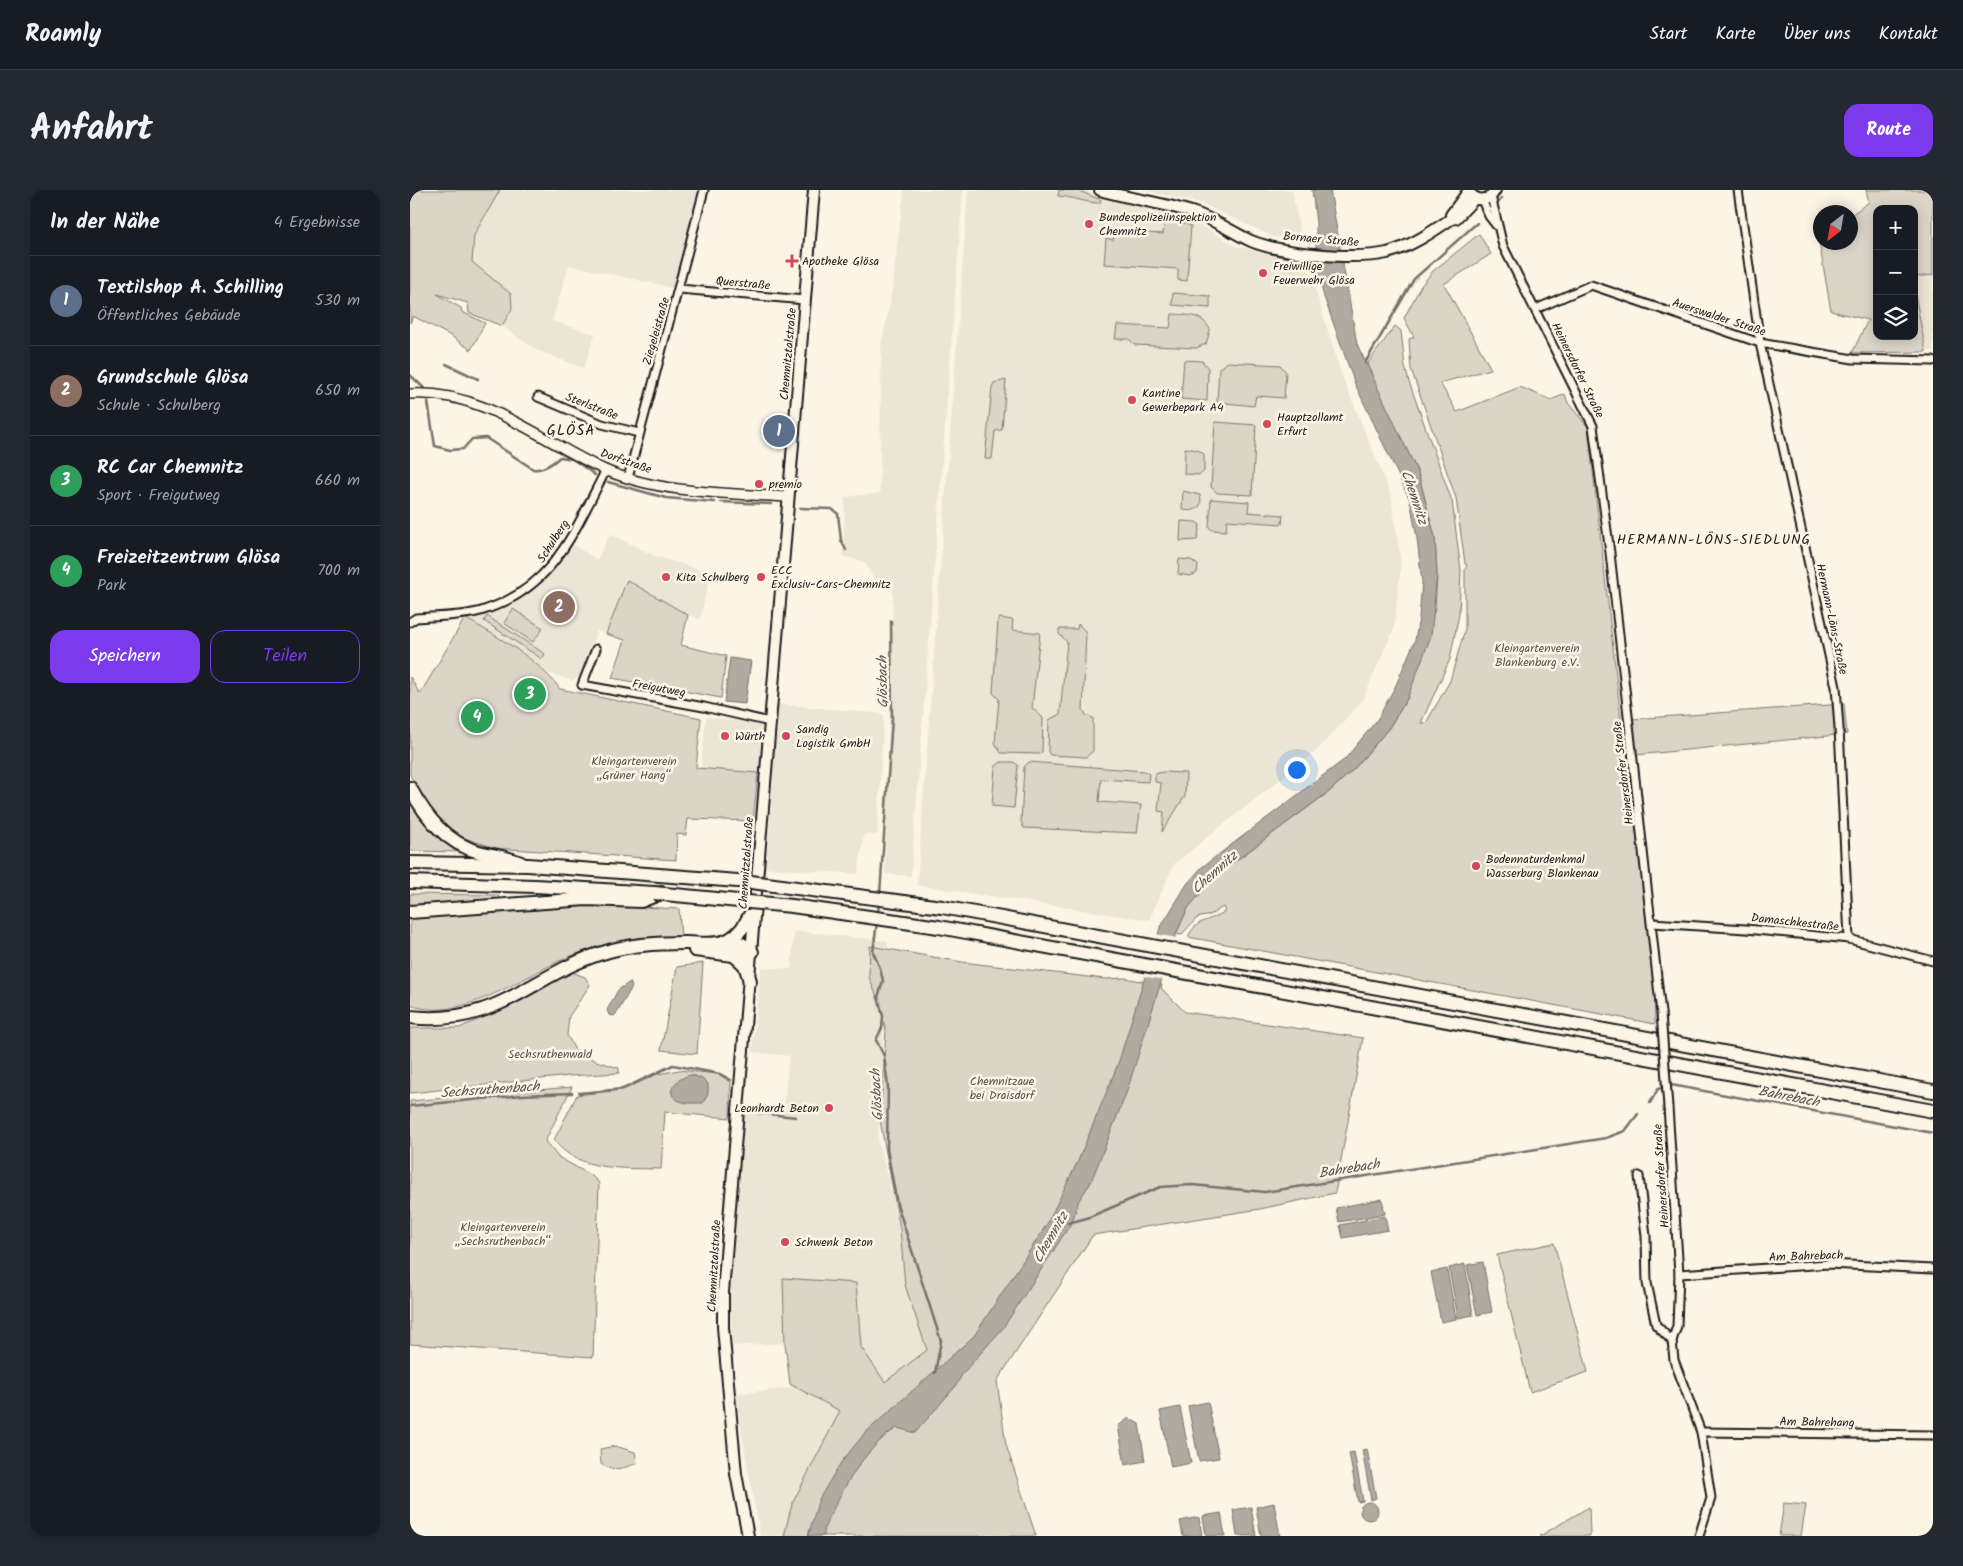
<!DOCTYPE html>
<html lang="de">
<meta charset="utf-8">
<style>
body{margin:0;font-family:Kalam,sans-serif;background:#242831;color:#f1f3f6}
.controls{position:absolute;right:15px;top:15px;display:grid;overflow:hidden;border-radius:10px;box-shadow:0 2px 12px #0003}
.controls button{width:45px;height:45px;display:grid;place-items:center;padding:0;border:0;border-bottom:1px solid #363941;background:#171b24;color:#f1f3f6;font:25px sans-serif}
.compass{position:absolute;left:1403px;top:15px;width:45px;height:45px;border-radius:50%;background:#171b24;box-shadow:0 2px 12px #0003;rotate:211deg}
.you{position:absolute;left:886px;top:579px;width:18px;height:18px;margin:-12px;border:4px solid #fff;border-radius:50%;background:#1a73e8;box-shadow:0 0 0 8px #1a73e833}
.badge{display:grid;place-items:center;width:32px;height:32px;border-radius:50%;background:#7c3aed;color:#fff;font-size:16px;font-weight:700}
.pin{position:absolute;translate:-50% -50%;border:2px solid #fff;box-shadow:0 1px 5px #0006}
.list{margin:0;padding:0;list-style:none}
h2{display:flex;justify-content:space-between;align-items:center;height:65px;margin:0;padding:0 20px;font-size:21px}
h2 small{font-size:16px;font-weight:400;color:#9ea1a6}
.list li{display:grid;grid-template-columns:32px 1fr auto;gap:15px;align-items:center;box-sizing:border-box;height:90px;padding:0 20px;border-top:1px solid #363941}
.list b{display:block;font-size:19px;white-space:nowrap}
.list p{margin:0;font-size:16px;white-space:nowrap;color:#9ea1a6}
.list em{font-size:16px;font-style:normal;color:#9ea1a6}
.actions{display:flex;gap:10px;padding:15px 20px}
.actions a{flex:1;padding:11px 0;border:1px solid #7c3aed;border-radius:15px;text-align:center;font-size:18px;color:#7c3aed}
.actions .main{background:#7c3aed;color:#fff}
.icon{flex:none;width:28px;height:28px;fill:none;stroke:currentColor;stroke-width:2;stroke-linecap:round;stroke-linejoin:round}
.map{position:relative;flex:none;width:1523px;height:1346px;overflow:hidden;border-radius:15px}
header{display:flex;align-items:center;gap:30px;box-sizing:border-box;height:70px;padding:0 25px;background:#171b24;border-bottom:1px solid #363941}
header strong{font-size:24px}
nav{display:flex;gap:28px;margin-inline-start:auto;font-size:18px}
.intro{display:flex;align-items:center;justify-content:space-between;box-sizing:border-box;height:120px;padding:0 30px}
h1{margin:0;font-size:35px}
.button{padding:12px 22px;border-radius:15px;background:#7c3aed;color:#fff;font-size:18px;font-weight:700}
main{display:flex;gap:30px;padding:0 30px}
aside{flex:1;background:#171b24;border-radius:15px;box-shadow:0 2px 12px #0003}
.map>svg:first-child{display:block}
</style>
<header>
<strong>Roamly</strong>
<nav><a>Start</a><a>Karte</a><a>Über uns</a><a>Kontakt</a></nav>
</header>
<div class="intro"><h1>Anfahrt</h1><a class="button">Route</a></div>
<main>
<aside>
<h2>In der Nähe<small>4 Ergebnisse</small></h2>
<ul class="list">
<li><span class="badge" style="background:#5c6f8a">1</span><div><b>Textilshop A. Schilling</b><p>Öffentliches Gebäude</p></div><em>530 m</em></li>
<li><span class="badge" style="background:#8d6e63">2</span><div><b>Grundschule Glösa</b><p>Schule · Schulberg</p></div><em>650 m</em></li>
<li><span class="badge" style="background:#2e9e5b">3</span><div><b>RC Car Chemnitz</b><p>Sport · Freigutweg</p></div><em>660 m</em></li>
<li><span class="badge" style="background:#2e9e5b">4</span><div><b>Freizeitzentrum Glösa</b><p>Park</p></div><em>700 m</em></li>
</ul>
<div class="actions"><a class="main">Speichern</a><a>Teilen</a></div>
</aside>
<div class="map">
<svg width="1523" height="1346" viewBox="0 0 1523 1346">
<rect width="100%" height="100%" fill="#fcf5e5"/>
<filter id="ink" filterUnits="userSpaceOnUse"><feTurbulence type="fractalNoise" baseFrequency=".02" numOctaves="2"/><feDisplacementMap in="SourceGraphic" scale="10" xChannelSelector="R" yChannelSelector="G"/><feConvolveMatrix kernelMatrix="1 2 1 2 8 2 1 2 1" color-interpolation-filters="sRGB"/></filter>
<g filter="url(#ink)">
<g fill="#ebe5d6">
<path d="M90 0H291L269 99 159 75 142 131 185 144 174 178 128 161 92 136 102 119 101 104 62 73 64 45Z"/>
<path d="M494 0H553L501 686 475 684 483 400 464 395 463 387 455 372 433 366 435 307 470 303 471 157 480 114Z"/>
<path d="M558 0H675L692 9 757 24 796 38 824 55 863 66 896 70 932 186 981 305 991 375 984 438 952 511 907 560 764 674 739 730 507 695Z"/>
<path d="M732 0H882L892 53 862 46 790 13Z"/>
<path d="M1523 85V161L1516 162 1504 99V87Z"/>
<path d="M200 344 243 365 301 383 290 429 278 425 217 391 196 444 187 441 172 484 163 491 138 483 91 449 55 428 77 424 106 410 131 391 159 352 187 370Z"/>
<path d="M368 514 474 524 467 645 454 644 448 684 356 678 364 585 291 578 296 527 366 536Z"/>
<path d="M384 741 478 751 468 952 488 1026 495 1095 517 1160 475 1192 451 1157 446 1093 374 1088 375 1153 323 1156 320 1110 333 920 373 922 379 866 342 862 351 777 381 779Z"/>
<path d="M380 1194 430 1221 382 1314 374 1346H350L325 1204 380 1198Z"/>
</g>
<g fill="#dbd5c8" stroke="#7c7872">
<path d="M0 0H90L64 45 62 72 101 104 102 119 92 136 59 123 58 113 27 104 51 118 52 122 75 133 61 160 41 146 3 126 0 133Z"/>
<path d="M649 0H667L691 10 690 13C675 13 664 7 648 6Z"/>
<path d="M1456 0H1523V85L1504 87V19H1467V146H1504V99L1516 162 1442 163 1458 130 1421 121 1406 34H1410V52H1440L1441 25 1459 12Z"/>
<path d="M755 26 781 36 777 91 768 90V79L694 74 696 48 703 50 704 41 753 44Z"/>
<path d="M1069 44 1081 64 1034 94 1081 179 1030 193 1047 222 1110 197 1141 210 1155 204 1158 213 1178 237 1213 547 1211 575H1218L1244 792 1245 834 778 747C787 727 800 733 815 721L813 717 800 725 787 728 771 745 766 744 778 718 798 695 820 675 920 601 945 578 979 538 997 509 1025 419 1027 385 1025 347 1008 283 968 201 958 173 985 136 991 141 995 177 999 192 1042 311 1051 381 1049 424 1040 469 1011 533H1016L1040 491 1055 439V380L1057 375 1055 374 1046 308 1001 179 999 149 1004 147 994 128 1011 96 1023 81Z"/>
<path d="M763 103 800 106V118L762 115Z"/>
<path d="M762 124C777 125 793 124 800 140L796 154 786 158 725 155 719 149H705L707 135 760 138Z"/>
<path d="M774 170 792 171 798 178 797 211 771 209Z"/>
<path d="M818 172 870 175 876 182 874 208 846 206 844 216 807 212 809 178Z"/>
<path d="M596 190 592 240 585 241 582 269H575L582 197 584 193Z"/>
<path d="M805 232 846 235 842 305 807 303 801 297Z"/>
<path d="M775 258 788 260 794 264V281L790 285 774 284Z"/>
<path d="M773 301 790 305C794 319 784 322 772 320Z"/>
<path d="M801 309 839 312 838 322 873 325 872 334 817 330 816 341 802 340 799 337Z"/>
<path d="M771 331 786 332 790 335 787 350 770 351Z"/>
<path d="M769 369 781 370 788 375 787 383 780 386 768 384Z"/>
<path d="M217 390 278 425 271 455 316 466 311 508 202 488 215 450 196 444Z"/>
<path d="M103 419 133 438 123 452 94 433Z"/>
<path d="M77 426 135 464 132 469 74 431Z"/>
<path d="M55 428C89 448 126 467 150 499L291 528 286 578 348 583 343 631 278 629 276 645 267 644 266 670 85 658 51 647 37 637 16 614 0 585V487L10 504Z"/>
<path d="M590 428 603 430 602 440 630 443 622 518 633 528 632 562 630 564 591 563 585 553 589 509 583 503 588 431Z"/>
<path d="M668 434 676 442 673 520 677 526 683 528V561L676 567 640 565 638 562 639 530 650 524 657 452 649 444V439H667Z"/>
<path d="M1434 514 1437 544 1226 565 1222 529Z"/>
<path d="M591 572H603L608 575 604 618 582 616 585 577Z"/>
<path d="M619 572 734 581 739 584 738 592 691 589 689 612 731 615 727 643 614 638 611 632 614 577Z"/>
<path d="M752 582 776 583 775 606 752 642 754 622 748 621 751 593 745 592V584Z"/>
<path d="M0 605 55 662 0 661Z"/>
<path d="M0 704 88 705 89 710 13 714 0 717Z"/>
<path d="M177 714 269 719 271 748C233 747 197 752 161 766 115 784 53 834 0 815V726Z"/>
<path d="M460 756 552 772 695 789 715 788 752 795 751 798 775 822 953 848 925 1003 850 1019 683 1045 587 1191 596 1255 626 1346H374L382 1314 430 1221 380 1194 375 1153 373 1088 446 1093 451 1157 475 1192 517 1160 495 1095 490 1039 470 930 476 841 469 812 459 787Z"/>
<path d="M293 773 287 864 251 860 267 777Z"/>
<path d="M162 782 175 787 180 795 159 826 157 845 165 860 186 871 209 878V883L159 886 0 903V838H49L105 814Z"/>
<path d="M269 880 308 884 321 892 320 928 255 922 251 979C214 978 167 982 144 950L167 905 212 900 248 884Z"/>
<path d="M162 897 135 951 148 967 182 986 189 993 183 1167 0 1154V911Z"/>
<path d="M1144 1053 1178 1182 1120 1202 1087 1065Z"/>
<path d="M205 1256 225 1262 227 1273C215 1278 203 1282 191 1274L190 1259Z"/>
<path d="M1374 1313 1396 1315 1391 1346H1369Z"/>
<path d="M1179 1317 1180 1346H1130Z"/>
</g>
<g fill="#b0aba1" stroke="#75726c">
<path d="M902 0H920L947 154 1008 283 1025 347 1027 385 1021 446 997 509 979 538 945 578 920 601 820 675 798 695 778 718 766 744 716 904 680 994 669 1010 662 1032 593 1138 553 1183 545 1197 505 1243 487 1238C454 1257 429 1305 414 1339V1346H398L409 1309 430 1274 454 1244 564 1146 637 1034 668 971 708 874 750 738 777 694 792 677 935 569 967 530 986 495 1005 450 1009 428 1012 392 1007 348 1000 310 945 194 914 107 906 74V33Z"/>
<path d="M320 468 341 471 335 514 314 512Z"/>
<path d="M220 792 222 797 207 823 204 826 199 825 197 820 208 800Z"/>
<path d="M281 885 291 888 298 894V904L293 913C284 913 273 914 266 909 253 899 272 886 281 885Z"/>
<path d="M972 1009 975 1024 929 1032 926 1018Z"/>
<path d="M975 1026 978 1040 933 1048 930 1035Z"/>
<path d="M1073 1072 1082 1122 1067 1125 1057 1075Z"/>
<path d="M1055 1074 1063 1125 1048 1128 1039 1078Z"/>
<path d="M1037 1079 1046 1129 1031 1132 1021 1082Z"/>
<path d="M798 1212 809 1268 789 1271 778 1216Z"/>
<path d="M770 1217 781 1273 761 1277 750 1221Z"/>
<path d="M719 1228 729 1234 735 1271 715 1275 708 1236Z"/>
<path d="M957 1259 966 1308 961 1310 952 1260Z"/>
<path d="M944 1262 953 1311 948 1312 939 1263Z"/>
<circle cx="959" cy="1321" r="9"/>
<path d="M864 1313 870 1346H851L846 1317Z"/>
<path d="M841 1317 846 1346H827L823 1320Z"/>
<path d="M811 1323 815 1346H796L793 1326Z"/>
<path d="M789 1327 792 1346H773L770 1331Z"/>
</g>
<path fill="#fcf5e5" d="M745 744 767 748 754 790 732 786Z"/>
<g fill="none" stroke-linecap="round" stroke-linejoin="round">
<g stroke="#75726c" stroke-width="2.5">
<path d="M1088 13 1092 8"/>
<path d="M955 173 1004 89 1067 33"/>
<path d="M36 174 68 189"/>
<path d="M0 185 14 198"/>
<path d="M18 212 25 256 40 260 53 259 62 249 76 248 123 279C133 281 143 273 150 267L163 269 185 285"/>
<path d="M198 292 256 308 304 312"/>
<path d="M311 312 361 314"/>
<path d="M390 318 422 319 428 324 431 350 436 360"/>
<path d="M470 704 482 528 481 431"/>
<path d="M468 724 469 712"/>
<path d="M467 732 463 762 470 778 473 791 468 807 473 826 472 838 466 850 474 866 478 897 477 959 487 1014 531 1151 525 1183"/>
<path d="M169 903 213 899 263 875 310 884 321 890"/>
<path d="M1240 913 1248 899 1261 895 1523 943"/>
<path d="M0 916 113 905 162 903"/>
<path d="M341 919 348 923 386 927"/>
<path d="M658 1033 677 1028 750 997 782 995 855 1002 1196 948 1215 941 1228 924"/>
</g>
<defs>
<g id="minor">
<path d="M1328 0 1350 153 1426 497 1429 538 1439 749"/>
<path d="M1081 6 1093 56 1183 236 1200 363 1251 823"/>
<path d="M1072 10 1079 26 1086 35"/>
<path d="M269 99 395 110"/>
<path d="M1126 119 1181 95 1350 153 1443 169 1523 171"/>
<path d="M128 207 192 234 229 243"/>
<path d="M218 288 294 0"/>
<path d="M0 432 6 428C27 426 50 427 71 421 144 399 164 341 196 280"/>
<path d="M186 459 172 495 294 517 360 532"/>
<path d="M1242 733 1336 739 1439 749 1523 771"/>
<path d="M1258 917 1269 1084 1267 1136 1262 1151 1264 1170 1291 1242 1301 1308 1289 1346"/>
<path d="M1229 986 1236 1046 1237 1093 1246 1135 1262 1151"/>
<path d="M1269 1084 1418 1074 1523 1079"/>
<path d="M1291 1242 1523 1245"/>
</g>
<path id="tertiary" d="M0 204C72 199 133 252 195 280 251 304 318 303 378 307"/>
<g id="secondary">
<path d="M690 0C723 10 758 13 790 25 808 32 824 43 841 51 873 64 944 70 977 63 1000 57 1022 42 1041 29L1046 28 1065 8"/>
<path d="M1058 0C1064 12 1079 13 1085 0"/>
<path d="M1041 25 1058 2"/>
</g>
<path id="primary" d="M338 1346 326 1284 313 1137V1102L404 0"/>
<g id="motorway">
<path d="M0 598C16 627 36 653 69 662 84 666 97 667 111 673"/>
<path d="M0 673 118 675 341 692"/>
<path d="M0 692 125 696 244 703"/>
<path d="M532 717 1523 901"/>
<path d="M0 722 176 709 231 711 251 703"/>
<path d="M529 737 1523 921"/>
<path d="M285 760 331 766 342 762 332 754 314 752"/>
<path d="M324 765 335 775 340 791"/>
<path d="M0 827C91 837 122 782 199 761 223 754 250 753 275 753 288 753 304 756 316 751 333 744 338 728 346 713"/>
</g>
</defs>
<use href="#minor" stroke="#1c1c1c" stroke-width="11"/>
<use href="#tertiary" stroke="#1c1c1c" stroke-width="12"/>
<use href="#secondary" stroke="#1c1c1c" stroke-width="14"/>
<use href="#primary" stroke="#1c1c1c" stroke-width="14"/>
<use href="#motorway" stroke="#1c1c1c" stroke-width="16"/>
<use href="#minor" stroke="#fcf5e5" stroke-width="7"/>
<use href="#tertiary" stroke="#fcf5e5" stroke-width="9"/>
<use href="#secondary" stroke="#fcf5e5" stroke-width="10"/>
<use href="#primary" stroke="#fcf5e5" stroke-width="10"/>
<use href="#motorway" stroke="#fcf5e5" stroke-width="12"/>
<defs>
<path id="minor-bridge" d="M1251 823 1258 917"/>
<g id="motorway-bridge">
<path d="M341 692 532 717"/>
<path d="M244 703 382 716 529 737"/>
</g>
</defs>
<use href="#minor-bridge" stroke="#1c1c1c" stroke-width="11" stroke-linecap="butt"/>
<use href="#motorway-bridge" stroke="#1c1c1c" stroke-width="16" stroke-linecap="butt"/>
<use href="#minor-bridge" stroke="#fcf5e5" stroke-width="7"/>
<use href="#motorway-bridge" stroke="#fcf5e5" stroke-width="12"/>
</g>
</g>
<g fill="#d1495b" stroke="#fcf5e5" stroke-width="2">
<circle cx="679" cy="34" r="5"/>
<path d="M379.5 63.5h5v5h5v5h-5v5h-5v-5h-5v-5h5z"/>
<circle cx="853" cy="83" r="5"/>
<circle cx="722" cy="210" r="5"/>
<circle cx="857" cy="234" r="5"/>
<circle cx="349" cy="294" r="5"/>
<circle cx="256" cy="387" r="5"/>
<circle cx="351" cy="387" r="5"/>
<circle cx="315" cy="546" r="5"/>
<circle cx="376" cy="546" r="5"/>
<circle cx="1066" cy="676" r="5"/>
<circle cx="419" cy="918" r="5"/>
<circle cx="375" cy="1052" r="5"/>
</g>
<g text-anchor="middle" stroke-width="5" stroke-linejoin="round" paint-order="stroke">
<g font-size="12" fill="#1c1c1c" stroke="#fcf5e5" text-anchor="start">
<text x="689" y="31">Bundespolizeiinspektion<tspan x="689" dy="14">Chemnitz</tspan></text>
<text x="392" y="75">Apotheke Glösa</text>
<text x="863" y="80">Freiwillige<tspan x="863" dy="14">Feuerwehr Glösa</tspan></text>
<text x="732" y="207">Kantine<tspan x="732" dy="14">Gewerbepark A4</tspan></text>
<text x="867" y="231">Hauptzollamt<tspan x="867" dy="14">Erfurt</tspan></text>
<text x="359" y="298">premio</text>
<text x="361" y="384">ECC<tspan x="361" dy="14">Exclusiv-Cars-Chemnitz</tspan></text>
<text x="266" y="391">Kita Schulberg</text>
<text x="386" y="543">Sandig<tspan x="386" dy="14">Logistik GmbH</tspan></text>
<text x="325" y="550">Würth</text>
<text x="1076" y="673">Bodennaturdenkmal<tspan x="1076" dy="14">Wasserburg Blankenau</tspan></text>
<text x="409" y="922" text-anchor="end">Leonhardt Beton</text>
<text x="385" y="1056">Schwenk Beton</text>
</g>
<g font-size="12" fill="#1c1c1c" stroke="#fcf5e5">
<text transform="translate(911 49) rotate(5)" y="4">Bornaer Straße</text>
<text transform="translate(333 93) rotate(5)" y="4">Querstraße</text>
<text transform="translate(1309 127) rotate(18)" y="4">Auerswalder Straße</text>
<text transform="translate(246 141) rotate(-74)" y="4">Ziegeleistraße</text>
<text transform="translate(378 164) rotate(-85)" y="4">Chemnitztalstraße</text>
<text transform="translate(1168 180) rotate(64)" y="4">Heinersdorfer Straße</text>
<text transform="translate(182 216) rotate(21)" y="4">Sterlstraße</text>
<text transform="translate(216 271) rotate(19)" y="4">Dorfstraße</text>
<text transform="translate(143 351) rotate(-57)" y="4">Schulberg</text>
<text transform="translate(1422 429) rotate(78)" y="4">Hermann-Löns-Straße</text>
<text transform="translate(249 498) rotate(10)" y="4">Freigutweg</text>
<text transform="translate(1213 583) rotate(-97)" y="4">Heinersdorfer Straße</text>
<text transform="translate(336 673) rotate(-86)" y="4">Chemnitztalstraße</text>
<text transform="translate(1385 732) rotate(6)" y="4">Damaschkestraße</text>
<text transform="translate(1251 986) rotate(-94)" y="4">Heinersdorfer Straße</text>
<text transform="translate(1396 1066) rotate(-2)" y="4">Am Bahrebach</text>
<text transform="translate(304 1076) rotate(-87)" y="4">Chemnitztalstraße</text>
<text transform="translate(1407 1232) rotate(1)" y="4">Am Bahrehang</text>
</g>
<g font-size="12" fill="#555450" stroke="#fcf5e5">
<text x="1127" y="462">Kleingartenverein<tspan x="1127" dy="14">Blankenburg e.V.</tspan></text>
<text x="224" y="575">Kleingartenverein<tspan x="224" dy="14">„Grüner Hang“</tspan></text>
<text x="140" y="868">Sechsruthenwald</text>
<text x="592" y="895">Chemnitzaue<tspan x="592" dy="14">bei Draisdorf</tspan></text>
<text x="93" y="1041">Kleingartenverein<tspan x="93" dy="14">„Sechsruthenbach“</tspan></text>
</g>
<g font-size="14" font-style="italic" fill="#575551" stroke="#fcf5e5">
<text transform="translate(1005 307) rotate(71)" y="5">Chemnitz</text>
<text transform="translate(472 492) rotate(-91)" y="5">Glösbach</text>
<text transform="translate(804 682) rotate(-42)" y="5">Chemnitz</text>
<text transform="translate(80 899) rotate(-4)" y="5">Sechsruthenbach</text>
<text transform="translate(466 905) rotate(-93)" y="5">Glösbach</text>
<text transform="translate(1379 906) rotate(11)" y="5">Bahrebach</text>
<text transform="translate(939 978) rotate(-9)" y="5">Bahrebach</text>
<text transform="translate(640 1047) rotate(-60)" y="5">Chemnitz</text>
</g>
<g font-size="14" letter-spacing="1" fill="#1c1c1c" stroke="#fcf5e5">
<text x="1304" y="354">HERMANN-LÖNS-SIEDLUNG</text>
</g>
<g font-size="15" letter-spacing="1" fill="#1c1c1c" stroke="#fcf5e5">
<text x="161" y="245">GLÖSA</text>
</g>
</g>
</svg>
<div class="controls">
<button>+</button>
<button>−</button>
<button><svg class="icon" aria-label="layers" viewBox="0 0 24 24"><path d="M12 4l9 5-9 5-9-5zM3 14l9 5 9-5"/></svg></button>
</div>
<svg class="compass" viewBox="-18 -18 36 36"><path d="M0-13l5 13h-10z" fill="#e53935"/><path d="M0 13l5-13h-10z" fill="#9ea1a6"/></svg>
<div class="you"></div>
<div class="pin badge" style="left:369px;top:241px;background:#5c6f8a">1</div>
<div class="pin badge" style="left:149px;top:417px;background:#8d6e63">2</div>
<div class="pin badge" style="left:120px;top:504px;background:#2e9e5b">3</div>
<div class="pin badge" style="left:67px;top:527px;background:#2e9e5b">4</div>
</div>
</main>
